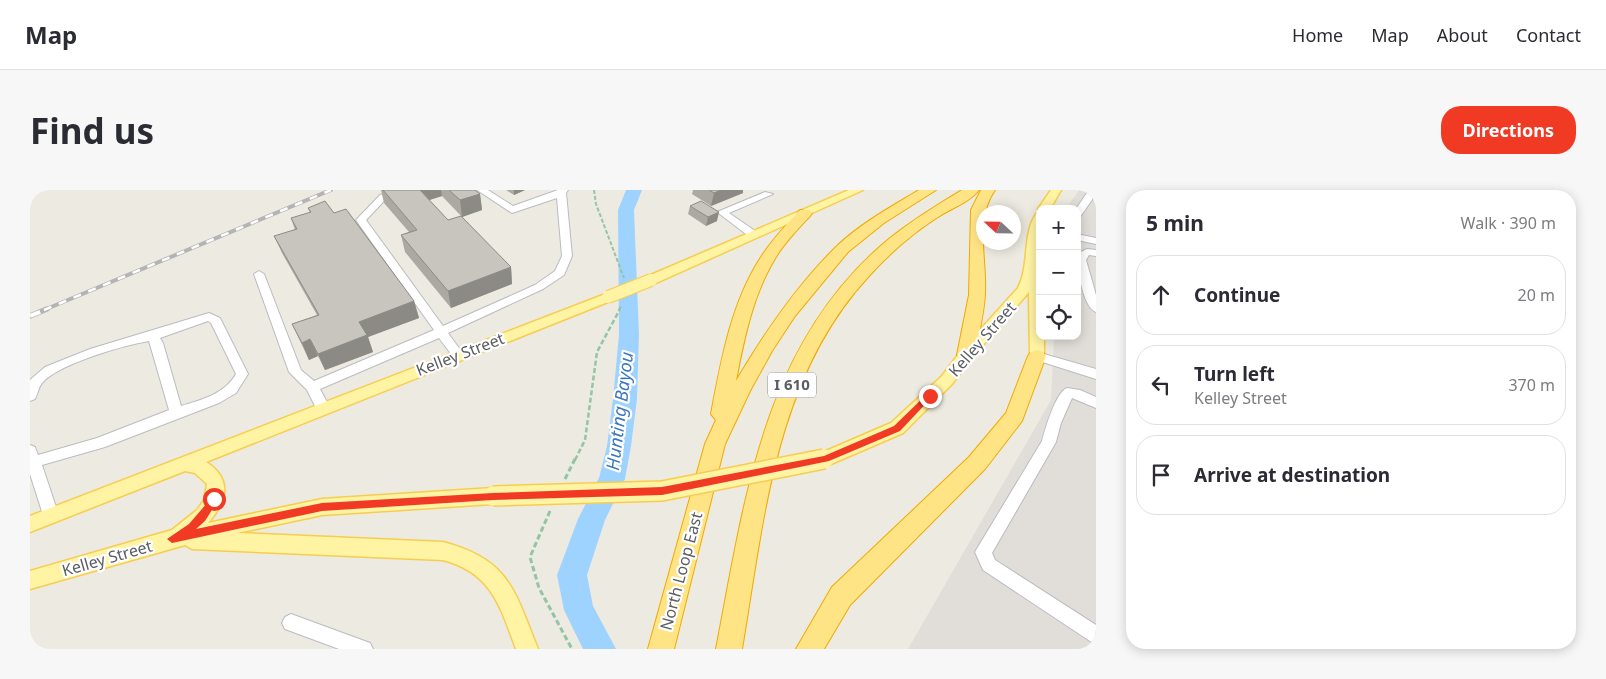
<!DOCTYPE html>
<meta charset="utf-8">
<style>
body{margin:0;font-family:"Noto Sans",sans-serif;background:#f7f7f7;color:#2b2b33}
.controls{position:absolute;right:15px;top:15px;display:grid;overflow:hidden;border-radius:10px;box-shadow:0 2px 12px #0003}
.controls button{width:45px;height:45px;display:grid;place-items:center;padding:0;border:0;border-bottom:1px solid #e1e1e2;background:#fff;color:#2b2b33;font:25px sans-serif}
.compass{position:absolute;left:946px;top:15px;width:45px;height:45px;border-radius:50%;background:#fff;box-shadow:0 2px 12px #0003;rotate:292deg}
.stop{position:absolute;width:15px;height:15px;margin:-11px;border:4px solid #f03a24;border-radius:50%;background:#fff}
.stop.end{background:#f03a24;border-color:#fff;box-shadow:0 1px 5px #0008}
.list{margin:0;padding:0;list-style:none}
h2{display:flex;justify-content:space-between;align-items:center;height:65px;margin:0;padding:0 20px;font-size:21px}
h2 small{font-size:16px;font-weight:400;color:#7c7c81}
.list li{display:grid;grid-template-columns:32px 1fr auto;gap:15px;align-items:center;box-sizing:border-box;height:80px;margin:0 10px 10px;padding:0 10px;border:1px solid #e1e1e2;border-radius:20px}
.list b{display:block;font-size:19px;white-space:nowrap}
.list p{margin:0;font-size:16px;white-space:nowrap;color:#7c7c81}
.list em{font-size:16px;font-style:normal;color:#7c7c81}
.icon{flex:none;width:28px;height:28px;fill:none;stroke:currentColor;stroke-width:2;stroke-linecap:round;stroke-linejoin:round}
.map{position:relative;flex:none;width:1066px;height:459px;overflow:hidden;border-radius:20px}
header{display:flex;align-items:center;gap:30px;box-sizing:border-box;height:70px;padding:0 25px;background:#fff;border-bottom:1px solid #e1e1e2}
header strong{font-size:24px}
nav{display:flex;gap:28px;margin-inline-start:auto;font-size:18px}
.intro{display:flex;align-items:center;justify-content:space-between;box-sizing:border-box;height:120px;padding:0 30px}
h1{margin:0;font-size:35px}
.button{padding:12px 22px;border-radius:20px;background:#f03a24;color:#fff;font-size:18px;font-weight:700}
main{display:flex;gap:30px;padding:0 30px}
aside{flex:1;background:#fff;border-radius:20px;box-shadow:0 2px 12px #0003}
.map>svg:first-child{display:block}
</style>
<header>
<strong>Map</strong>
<nav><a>Home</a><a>Map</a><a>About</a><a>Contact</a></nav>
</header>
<div class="intro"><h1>Find us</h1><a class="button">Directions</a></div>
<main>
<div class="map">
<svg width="1066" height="459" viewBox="0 0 1066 459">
<rect width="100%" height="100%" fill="#edebe1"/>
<path fill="#e1ded9" d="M1049 0H1066V459H878L1021 210 1024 146H1047V19H1036Z"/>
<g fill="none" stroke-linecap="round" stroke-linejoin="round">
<path fill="#9fd3ff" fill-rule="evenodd" d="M596 0H612L604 20 609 144 607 209 601 256 595 289 575 330 557 385 563 416 586 459H553L534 420 527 385 548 329 569 288 577 256 583 209 589 144 588 20Z"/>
<defs>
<g id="minor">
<path d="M366 0H381L356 9 336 30 413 136 505 95 525 81 532 66 527 8 482 23 447 0H458L483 16 528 0H538L536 3 542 66 534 85 513 99 418 143 434 165 432 168H424L409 148 290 199 300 218 293 223 288 222 277 200 259 182 224 84 229 81 234 84 271 180 284 191 404 140 326 30 350 5Z"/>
<path d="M1059 0H1066V4L1050 27 1047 28 1046 19Z"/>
<path d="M735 2 743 4 699 23 728 43V47H720L687 22Z"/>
<path d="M1047 44 1066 48V54L1047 50Z"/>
<path d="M1057 59 1066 60V66L1059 65 1056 70 1066 105V122C1053 118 1047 77 1047 64Z"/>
<path d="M179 123 190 128 218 184 206 203 189 213 75 257 12 275 29 326 27 331 21 333 15 331 0 284V255L5 257 8 265 67 248 139 220 119 151C94 155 29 174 13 192 8 197 8 204 5 209L0 211V190L15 177 60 159ZM178 131 181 133 206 184C195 204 171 210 151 216L133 153 130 148Z"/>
<path d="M1007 162 1066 179V189L1003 169 1001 166Z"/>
<path d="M1037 198 1050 200 1066 207V218L1042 208 1031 233 1026 252 962 363 965 370 1066 435V455L953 380 945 362 1012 251C1015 239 1026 202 1037 198Z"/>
<path d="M261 424 340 453 343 459H309L255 439 252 433 255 427Z"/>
</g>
<g id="major">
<path d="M819 0H833L626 93 621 94 615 90 616 87Z"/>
<path d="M1021 0H1031L1020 19H1010V21L1008 19Z"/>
<path d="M1010 23 1007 86 1010 94V146H1014V166L1012 170H1002L1000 166 999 102 941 169 922 194 873 243 801 274 795 276 789 274 786 269 789 264 861 233 912 186 931 161 988 98C1000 75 992 45 1006 24Z"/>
<path d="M578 103 585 107 583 110 176 272C203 289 197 312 178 333L292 309 463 298 469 301 472 306 469 311 463 314 292 325 207 343 413 352C480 370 484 400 508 459H486C470 416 462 383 413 370L162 359 155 355 0 399V381L142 340 167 320 174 310 177 294 165 283 155 281 0 342V326Z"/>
</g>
<g id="highway">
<path d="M889 0H906L854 33 818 62 765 126 742 161 720 201 695 254 644 459H618L675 254 686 230 681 224C691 171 701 113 731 67 742 50 756 35 770 20H780L782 23 780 26C768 39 755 52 746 67 723 104 714 149 706 191 735 142 767 95 807 56 831 33 861 17 889 0Z"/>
<path d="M932 0H949C940 12 920 19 908 27 883 43 859 64 839 86 745 187 734 329 712 459H686C715 309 733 152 860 48 883 30 907 15 932 0Z"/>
<path d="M951 0H965C944 30 957 69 955 104 954 125 948 145 945 165L942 169 936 171 930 169 927 165 939 105 941 20Z"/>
<path d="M1007 160 1013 162 1016 166 992 231 955 279 820 415 794 459H766L802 397 939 267 976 223 998 166 1001 162Z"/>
</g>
</defs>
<use href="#minor" stroke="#b9bbc1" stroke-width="2"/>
<use href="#major" stroke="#f7cd50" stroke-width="3"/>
<use href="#highway" stroke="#ea0" stroke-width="2"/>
<g stroke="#93c5a3" stroke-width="2" stroke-dasharray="4 2" stroke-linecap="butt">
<path d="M564 0 566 14 594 88"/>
<path d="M589 120 591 116"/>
</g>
<path stroke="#93c5a3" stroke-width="2.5" stroke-dasharray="5 2.5" stroke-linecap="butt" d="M545 270 555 250 567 162 590 119"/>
<g stroke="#93c5a3" stroke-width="3" stroke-dasharray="5.5 3" stroke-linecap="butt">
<path d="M535 289 545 269"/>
<path d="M520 321 500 367 509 398 542 459"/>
</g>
<use href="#minor" fill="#fff" fill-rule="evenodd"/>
<use href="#major" fill="#fff3a4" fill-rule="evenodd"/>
<use href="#highway" fill="#ffe486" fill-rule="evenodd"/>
<defs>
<path id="rail-far1" d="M14 120 301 0"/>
<path id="rail" d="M0 126 17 119"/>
</defs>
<use href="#rail-far1" stroke="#b3b4b4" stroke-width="4"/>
<use href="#rail" stroke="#b3b4b4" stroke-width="5.5"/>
<use href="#rail-far1" stroke="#fff" stroke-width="2.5" stroke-dasharray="8" stroke-linecap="butt"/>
<use href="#rail" stroke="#fff" stroke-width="4" stroke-dasharray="11" stroke-linecap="butt"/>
<defs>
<path id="major-bridge-far2" d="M578 107 621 90"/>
<path id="major-bridge-far1" d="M788 270 795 269"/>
<path id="major-bridge" d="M463 306 632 301 794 269"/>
</defs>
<use href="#major-bridge-far2" stroke="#f7cd50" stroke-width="14" stroke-linecap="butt"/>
<use href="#major-bridge-far1" stroke="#f7cd50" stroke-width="18" stroke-linecap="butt"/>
<use href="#major-bridge" stroke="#f7cd50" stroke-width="22" stroke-linecap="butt"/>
<use href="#major-bridge-far2" stroke="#fff3a4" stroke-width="12"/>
<use href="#major-bridge-far1" stroke="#fff3a4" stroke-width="16"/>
<use href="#major-bridge" stroke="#fff3a4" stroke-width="19"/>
</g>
<g fill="#aca9a3">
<path d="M351 0H445L450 4 452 20 432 27 412 6 399 10 418 30 481 77 482 94 421 118 375 62 371 45 379 42 354 13Z"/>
<path d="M476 0H495L484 5Z"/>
<path d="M663 0H713V3L681 16 662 4Z"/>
<path d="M660 16 687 31 676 36 658 24Z"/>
<path d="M278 18 304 23 384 111 389 128 338 147 343 162 295 180 288 166 279 170 262 134 287 125 252 63 244 46 265 40 261 28 280 23Z"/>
</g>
<g fill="#8c8a85">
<path d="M387 0H411L412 6 390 13Z"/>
<path d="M484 0H495L484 5Z"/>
<path d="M691 0H713V3L681 16 684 3Z"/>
<path d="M450 4 452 20 432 27 430 10Z"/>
<path d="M689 22 687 31 676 36 678 27Z"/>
<path d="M481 77 482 94 421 118 418 101Z"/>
<path d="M384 111 389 128 338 147 343 162 295 180 288 164 329 132Z"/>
<path d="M280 149 288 166 279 170 272 153Z"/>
</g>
<g fill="#c8c5be" stroke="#8c8a85">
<path d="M353 0H390L418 30 431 26 481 77 418 101 371 45 387 40Z"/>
<path d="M419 0H445L450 4 430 10Z"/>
<path d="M679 0H691L684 3Z"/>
<path d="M295 11 304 23 316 19 384 111 329 132 337 145 288 164 280 149 272 153 262 134 289 125 244 46 267 39 261 28 281 22 278 18Z"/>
<path d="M671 11 689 22 678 27 660 16Z"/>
</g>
<path fill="#f03a24" d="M897 204 903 206 870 241 799 271 632 305 463 310 292 321 142 353 137 349 159 334 184 305 189 309 187 312 175 331 166 339 292 313 463 303 632 297 794 266 864 236Z"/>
<g text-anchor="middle" stroke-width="4.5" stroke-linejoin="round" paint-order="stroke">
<rect fill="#fff" stroke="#8c8e92" stroke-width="1" x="738" y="182.5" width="48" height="25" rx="4"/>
<g font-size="15" font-weight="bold" fill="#5a5d63">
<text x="762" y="200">I 610</text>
</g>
<g font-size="16" fill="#5a5d63" stroke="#fff">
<text transform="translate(952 149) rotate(-49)" y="6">Kelley Street</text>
<text transform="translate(430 164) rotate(-21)" y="6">Kelley Street</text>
<text transform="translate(77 368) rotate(-16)" y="6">Kelley Street</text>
<text transform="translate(651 381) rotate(-75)" y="6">North Loop East</text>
</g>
<g font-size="18" font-style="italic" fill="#3b77be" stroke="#fff">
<text transform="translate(590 221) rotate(-83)" y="6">Hunting Bayou</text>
</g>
</g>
</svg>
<div class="controls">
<button>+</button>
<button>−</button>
<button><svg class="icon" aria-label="locate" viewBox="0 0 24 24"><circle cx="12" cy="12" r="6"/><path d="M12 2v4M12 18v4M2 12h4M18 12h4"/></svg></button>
</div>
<svg class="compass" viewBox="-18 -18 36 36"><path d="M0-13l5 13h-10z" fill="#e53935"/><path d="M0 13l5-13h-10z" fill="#7c7c81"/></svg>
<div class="stop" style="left:184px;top:309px"></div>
<div class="stop end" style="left:900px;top:206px"></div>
</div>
<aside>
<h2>5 min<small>Walk · 390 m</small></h2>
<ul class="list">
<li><svg class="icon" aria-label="ahead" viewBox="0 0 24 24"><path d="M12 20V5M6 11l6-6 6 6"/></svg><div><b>Continue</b></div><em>20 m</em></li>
<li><svg class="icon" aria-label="left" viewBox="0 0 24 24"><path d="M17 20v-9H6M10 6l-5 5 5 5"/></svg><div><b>Turn left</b><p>Kelley Street</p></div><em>370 m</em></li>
<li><svg class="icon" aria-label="arrive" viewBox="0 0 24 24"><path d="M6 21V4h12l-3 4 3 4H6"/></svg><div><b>Arrive at destination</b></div></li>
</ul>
</aside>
</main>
